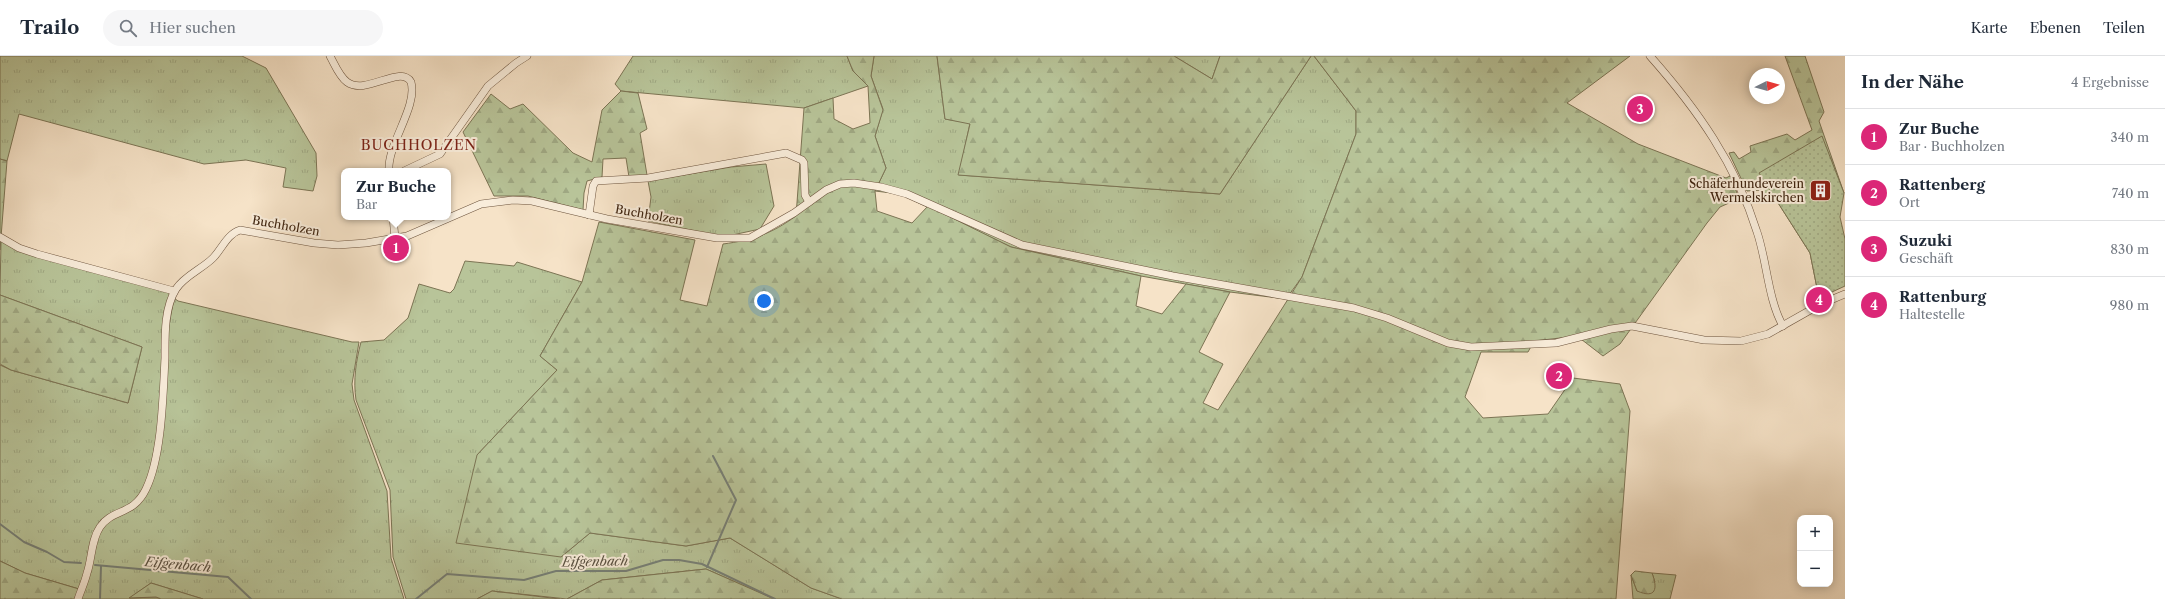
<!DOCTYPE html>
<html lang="de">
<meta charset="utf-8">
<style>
body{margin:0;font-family:"Libre Caslon Text",serif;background:#f6f6f7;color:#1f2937}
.controls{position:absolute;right:12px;bottom:12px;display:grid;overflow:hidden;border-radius:8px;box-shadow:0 2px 10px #0003}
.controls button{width:36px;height:36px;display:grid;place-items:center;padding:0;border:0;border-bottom:1px solid #e0e1e3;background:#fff;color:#1f2937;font:20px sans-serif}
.compass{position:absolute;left:1749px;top:12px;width:36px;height:36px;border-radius:50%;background:#fff;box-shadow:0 2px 10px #0003;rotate:85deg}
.you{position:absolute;left:764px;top:245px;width:14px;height:14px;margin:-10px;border:3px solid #fff;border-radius:50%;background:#1a73e8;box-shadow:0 0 0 6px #1a73e833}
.badge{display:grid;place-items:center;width:26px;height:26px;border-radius:50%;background:#db2777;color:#fff;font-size:13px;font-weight:700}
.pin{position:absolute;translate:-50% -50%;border:2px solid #fff;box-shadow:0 1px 4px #0006}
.popup{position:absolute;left:341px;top:112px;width:110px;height:52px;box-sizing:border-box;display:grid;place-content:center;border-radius:8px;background:#fff;filter:drop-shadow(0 1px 3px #0005);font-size:13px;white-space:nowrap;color:#747a83}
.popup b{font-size:15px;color:#1f2937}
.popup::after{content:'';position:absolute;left:50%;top:100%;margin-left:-8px;border:8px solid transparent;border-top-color:#fff}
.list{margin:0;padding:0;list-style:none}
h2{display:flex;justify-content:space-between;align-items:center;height:52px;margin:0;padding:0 16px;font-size:17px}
h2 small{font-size:13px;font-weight:400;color:#747a83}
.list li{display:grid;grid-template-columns:26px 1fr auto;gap:12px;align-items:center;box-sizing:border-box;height:56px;padding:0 16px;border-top:1px solid #e0e1e3}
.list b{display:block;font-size:15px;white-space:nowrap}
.list p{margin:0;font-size:13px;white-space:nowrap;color:#747a83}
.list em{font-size:13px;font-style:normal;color:#747a83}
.icon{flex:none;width:22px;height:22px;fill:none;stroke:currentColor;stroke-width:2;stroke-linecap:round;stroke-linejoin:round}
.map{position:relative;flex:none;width:1845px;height:543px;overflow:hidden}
header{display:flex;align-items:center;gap:24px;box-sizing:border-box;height:56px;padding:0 20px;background:#fff;border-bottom:1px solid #e0e1e3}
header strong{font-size:19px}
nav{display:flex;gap:22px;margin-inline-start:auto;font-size:14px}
.search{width:280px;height:36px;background:#f6f6f7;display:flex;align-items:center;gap:10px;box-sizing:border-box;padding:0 14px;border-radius:22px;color:#747a83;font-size:15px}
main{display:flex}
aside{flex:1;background:#fff}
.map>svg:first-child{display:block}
</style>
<header>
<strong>Trailo</strong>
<div class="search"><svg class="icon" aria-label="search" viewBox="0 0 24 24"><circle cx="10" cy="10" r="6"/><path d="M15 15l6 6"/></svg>Hier suchen</div>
<nav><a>Karte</a><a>Ebenen</a><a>Teilen</a></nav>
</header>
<main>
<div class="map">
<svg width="1845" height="543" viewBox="0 0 1845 543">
<defs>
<pattern id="grass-tufts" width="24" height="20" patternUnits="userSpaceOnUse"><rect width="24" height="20" fill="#b8c499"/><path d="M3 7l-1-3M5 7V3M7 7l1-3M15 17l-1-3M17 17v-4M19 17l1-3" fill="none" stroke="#9fa883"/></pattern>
<pattern id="forest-firs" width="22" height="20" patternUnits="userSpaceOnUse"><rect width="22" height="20" fill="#b8c499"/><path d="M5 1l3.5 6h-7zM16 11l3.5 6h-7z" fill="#9fa883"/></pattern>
<pattern id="park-dots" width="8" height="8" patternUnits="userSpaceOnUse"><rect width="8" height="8" fill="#b8c499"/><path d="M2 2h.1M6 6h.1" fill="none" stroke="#9fa883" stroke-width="1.8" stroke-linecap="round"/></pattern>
</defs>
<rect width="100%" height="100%" fill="#f6e3c8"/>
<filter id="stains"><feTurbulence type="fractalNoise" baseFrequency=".005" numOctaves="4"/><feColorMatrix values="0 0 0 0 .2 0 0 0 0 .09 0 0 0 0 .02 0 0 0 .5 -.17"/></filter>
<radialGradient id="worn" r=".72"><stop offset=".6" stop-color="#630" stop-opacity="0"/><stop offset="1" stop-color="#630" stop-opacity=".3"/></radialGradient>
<g fill="url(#grass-tufts)" stroke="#7c7454">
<path d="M0 0H242L266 12 316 97 317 120 313 135 283 131 286 112 246 104 204 108 19 58 7 105 0 103Z"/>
<path d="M633 0H847L853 15 868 30 804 52 621 35 615 28Z"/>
<path d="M874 0H937L945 63 970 67 959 119 1220 138 1311 0H1314L1356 55V78L1302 221 1286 243 1230 236 1141 220 1011 191 900 138 875 135 886 112 875 80 883 53 871 20Z"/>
<path d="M1174 0H1220L1212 23Z"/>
<path d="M766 108 774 150 760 173 723 181 648 165 651 141 648 125 731 111Z"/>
<path d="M1 184 168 236 170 240C166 278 160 424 136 446 127 453 113 458 103 463L79 533 25 517 0 505V309L11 314 128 347 142 291 0 239Z"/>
<path d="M465 205 514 210 517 206 582 226 540 300 557 314 477 399 561 501 590 477 686 490 730 482 811 532 842 543H774L706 513 602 524 567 543 492 535 477 543H406L393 501 390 434 356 344C353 324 356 305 361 286L384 284 408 262 419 228 450 237 454 233Z"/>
<path d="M174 242 178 245 352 286H359L352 328 354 344 387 435 391 502 404 543H203L151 527 130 542 156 541 161 543H79L97 482 106 466 134 453 154 415 168 275Z"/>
<path d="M1652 517 1676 519 1670 543H1633L1631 519 1637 535 1655 526Z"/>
</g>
<g fill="url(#forest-firs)" stroke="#7c7454">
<path d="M847 0H874L871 20 883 54 875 80 886 112 875 135 877 155 912 167 928 150 1011 191 1141 220 1136 250 1162 258 1186 228 1230 236 1199 296 1223 308 1203 347 1218 354 1302 221 1356 78V55L1314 0H1630L1567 47 1638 88 1726 122 1730 120 1737 137 1729 147 1720 151 1707 167 1620 288 1603 300 1577 280 1534 285 1528 296H1481L1465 341 1483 362 1548 358 1573 322 1620 328 1630 355 1616 543H842L811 532 730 482 686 490 590 477 561 501 456 487 477 399 557 314 540 300 582 226 599 166 695 184 680 244 707 250 723 188C753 184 771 178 796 160L804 52 833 42 834 63 853 73 870 67 868 30 853 15Z"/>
<path d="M937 0H1174L1212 23 1220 0H1311L1220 138 958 119 970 68 945 63Z"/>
<path d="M1785 0H1805L1824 56 1819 65 1844 137 1840 138 1812 180 1819 242 1810 197 1775 142 1768 144 1761 134 1747 135 1729 97 1734 96 1739 103 1751 96 1750 90 1787 78 1795 84 1812 74Z"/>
<path d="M621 35 638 37 647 73 640 77 647 119 629 121 626 102 603 103 602 121 587 125 584 137 583 154 528 140H494L463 76 491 38 510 53 523 48 573 97 592 106 602 54Z"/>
<path d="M0 103 7 105 0 194Z"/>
<path d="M0 239 142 291 128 347 11 314 0 308Z"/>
<path d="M0 505 25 517 79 533 76 543H0Z"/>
<path d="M706 513 774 543H567L602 524Z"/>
<path d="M1635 515 1652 517C1658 533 1656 543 1637 535L1631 519Z"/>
<path d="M151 527 203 543H161L156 541 129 542Z"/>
<path d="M492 535 560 543H477Z"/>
</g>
<path fill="url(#park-dots)" stroke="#7c7454" d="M1822 80 1844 137 1840 161 1845 183V230L1819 242 1810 197 1759 117Z"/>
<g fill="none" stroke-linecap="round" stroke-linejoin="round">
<g stroke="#778077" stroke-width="2">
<path d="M0 468 24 486 47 496 64 506 81 507"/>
<path d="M95 509 228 521 251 543"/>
<path d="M707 511 736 444 713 400"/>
<path d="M100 543 101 510"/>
<path d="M416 543 447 518 524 524 556 515H626L663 504H679L702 508 775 543"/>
</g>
<defs>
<g id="minor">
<path d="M330 0C335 9 339 20 347 26 366 40 400 8 411 26 418 51 387 88 389 115"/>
<path d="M1650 0C1697 53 1736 108 1757 176 1767 205 1768 244 1783 270"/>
<path d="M404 115 440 98 488 30 516 7 527 0"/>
<path d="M589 159 593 130 596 125 648 122 786 97 802 104 804 107 805 139 809 146"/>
<path d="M393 161 395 182"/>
<path d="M0 181 19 192 37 198 174 235"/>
<path d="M78 543C81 534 85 526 87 517 92 503 91 484 100 471 113 452 133 460 146 433 162 400 163 339 165 302 165 280 164 252 176 233 184 220 202 213 213 202 222 193 227 178 240 174L314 187 338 189 366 187 407 180 481 148 513 144 532 145 607 163 717 182H750L794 157 826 134 840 128 854 127 881 131 907 138 1022 189 1173 220 1354 252 1387 262 1448 287 1471 291 1556 287 1611 273 1632 270 1704 284 1741 285 1768 278 1821 248 1845 238"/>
</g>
</defs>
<use href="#minor" stroke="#6d543e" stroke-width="8"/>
<use href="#minor" stroke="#f9eddb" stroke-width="7"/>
</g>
<defs>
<symbol id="building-square" viewBox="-11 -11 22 22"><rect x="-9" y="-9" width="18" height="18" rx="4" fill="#8f2418" stroke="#f9eddb"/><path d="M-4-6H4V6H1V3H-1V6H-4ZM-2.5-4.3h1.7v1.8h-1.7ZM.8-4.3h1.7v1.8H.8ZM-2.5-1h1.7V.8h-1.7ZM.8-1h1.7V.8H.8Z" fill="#fff"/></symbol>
</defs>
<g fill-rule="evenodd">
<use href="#building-square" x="1808" y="122" width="25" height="25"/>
</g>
<g text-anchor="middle" stroke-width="4" stroke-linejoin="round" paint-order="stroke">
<g font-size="12" fill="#3f2410" stroke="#f9eddb" text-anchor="end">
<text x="1804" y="132">Schäferhundeverein<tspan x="1804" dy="14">Wermelskirchen</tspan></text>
</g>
<g font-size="12" fill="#3f2410" stroke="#f9eddb">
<text transform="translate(649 159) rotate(10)" y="4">Buchholzen</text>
<text transform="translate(286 170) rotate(10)" y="4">Buchholzen</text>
</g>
<g font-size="13" font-style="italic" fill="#5b5243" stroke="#f9eddb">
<text transform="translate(595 505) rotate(-1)" y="5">Eifgenbach</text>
<text transform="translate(178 508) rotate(5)" y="5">Eifgenbach</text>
</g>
<g font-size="14" letter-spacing="1" fill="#7a1f14" stroke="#f9eddb">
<text x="419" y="94">BUCHHOLZEN</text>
</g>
</g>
<rect width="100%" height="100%" filter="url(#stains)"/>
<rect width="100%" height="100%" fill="url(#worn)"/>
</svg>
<div class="controls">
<button>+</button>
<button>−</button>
</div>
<svg class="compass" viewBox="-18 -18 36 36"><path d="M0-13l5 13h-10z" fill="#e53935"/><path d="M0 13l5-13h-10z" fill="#747a83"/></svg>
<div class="you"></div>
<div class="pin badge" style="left:396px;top:192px">1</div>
<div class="popup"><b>Zur Buche</b>Bar</div>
<div class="pin badge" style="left:1559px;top:320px">2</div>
<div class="pin badge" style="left:1640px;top:53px">3</div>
<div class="pin badge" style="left:1819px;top:244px">4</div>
</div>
<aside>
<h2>In der Nähe<small>4 Ergebnisse</small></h2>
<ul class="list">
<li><span class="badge">1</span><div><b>Zur Buche</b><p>Bar · Buchholzen</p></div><em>340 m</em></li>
<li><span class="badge">2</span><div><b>Rattenberg</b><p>Ort</p></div><em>740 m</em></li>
<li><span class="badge">3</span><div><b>Suzuki</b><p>Geschäft</p></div><em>830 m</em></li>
<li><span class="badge">4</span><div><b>Rattenburg</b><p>Haltestelle</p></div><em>980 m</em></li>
</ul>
</aside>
</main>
